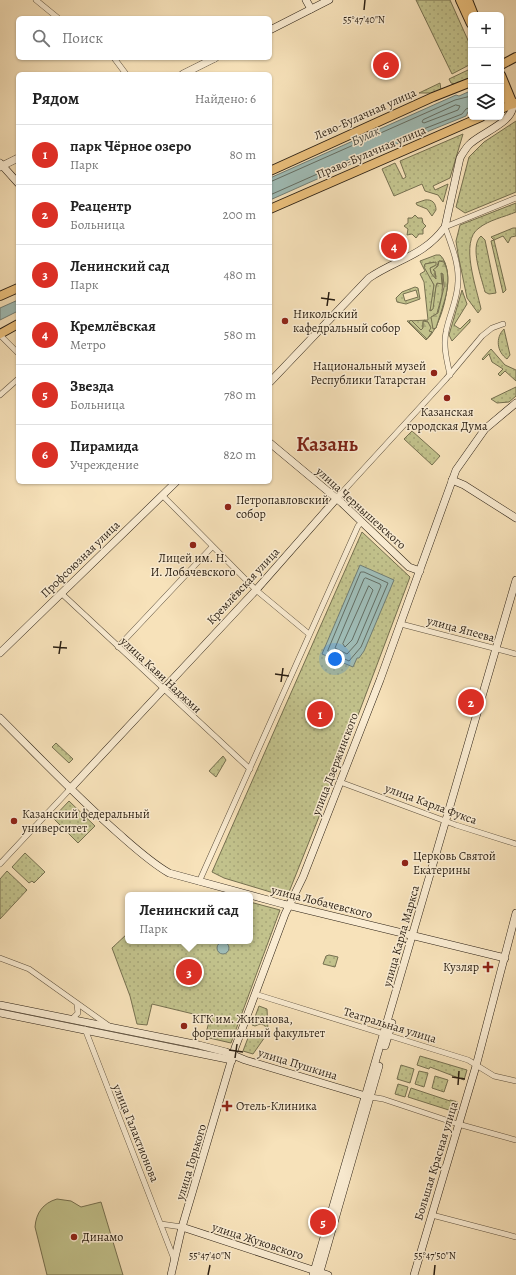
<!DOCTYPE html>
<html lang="ru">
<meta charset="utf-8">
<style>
body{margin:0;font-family:Alegreya,serif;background:#f2f2f2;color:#222}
.controls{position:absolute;right:12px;top:12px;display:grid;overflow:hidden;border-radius:6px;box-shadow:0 1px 3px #0004}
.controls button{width:36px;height:36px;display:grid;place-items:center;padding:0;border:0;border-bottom:1px solid #e0e0e0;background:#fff;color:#222;font:20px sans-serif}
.you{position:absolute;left:335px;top:659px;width:14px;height:14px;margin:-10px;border:3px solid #fff;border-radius:50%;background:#1a73e8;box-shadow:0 0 0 6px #1a73e833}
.badge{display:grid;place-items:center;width:26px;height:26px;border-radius:50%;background:#d93025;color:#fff;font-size:13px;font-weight:700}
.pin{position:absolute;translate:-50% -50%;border:2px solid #fff;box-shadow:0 1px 4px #0006}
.popup{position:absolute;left:125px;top:892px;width:128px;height:52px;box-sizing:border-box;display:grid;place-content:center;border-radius:6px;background:#fff;filter:drop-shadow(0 1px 3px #0005);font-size:13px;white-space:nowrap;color:#767676}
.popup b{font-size:15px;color:#222}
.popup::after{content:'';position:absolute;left:50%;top:100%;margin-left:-8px;border:8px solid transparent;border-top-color:#fff}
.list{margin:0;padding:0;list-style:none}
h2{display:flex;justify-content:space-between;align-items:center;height:52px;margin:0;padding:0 16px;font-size:17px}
h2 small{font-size:13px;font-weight:400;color:#767676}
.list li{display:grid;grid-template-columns:26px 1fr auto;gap:12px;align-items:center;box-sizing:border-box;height:60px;padding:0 16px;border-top:1px solid #e0e0e0}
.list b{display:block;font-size:15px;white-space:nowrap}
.list p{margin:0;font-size:13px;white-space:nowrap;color:#767676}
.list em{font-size:13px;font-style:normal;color:#767676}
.icon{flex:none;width:22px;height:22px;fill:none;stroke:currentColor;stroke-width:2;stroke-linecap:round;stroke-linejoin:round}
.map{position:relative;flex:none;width:516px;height:1275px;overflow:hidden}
.search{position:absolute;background:#fff;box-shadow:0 1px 3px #0004;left:16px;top:16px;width:256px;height:44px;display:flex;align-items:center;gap:10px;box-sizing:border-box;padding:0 14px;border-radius:6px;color:#767676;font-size:15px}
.panel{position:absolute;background:#fff;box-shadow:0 1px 3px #0004;left:16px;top:72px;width:256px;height:412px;border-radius:6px}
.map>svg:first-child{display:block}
</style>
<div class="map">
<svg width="516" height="1275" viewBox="0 0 516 1275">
<defs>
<pattern id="green-dots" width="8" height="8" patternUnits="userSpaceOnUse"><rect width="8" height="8" fill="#c2c28c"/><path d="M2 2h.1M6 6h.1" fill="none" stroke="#a7a678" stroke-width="1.8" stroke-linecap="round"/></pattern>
<pattern id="forest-firs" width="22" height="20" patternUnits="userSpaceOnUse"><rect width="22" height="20" fill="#c2c28c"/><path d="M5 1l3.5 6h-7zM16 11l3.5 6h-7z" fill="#a7a678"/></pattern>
</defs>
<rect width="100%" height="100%" fill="#f7e2ba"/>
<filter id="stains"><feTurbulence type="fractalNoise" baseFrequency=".005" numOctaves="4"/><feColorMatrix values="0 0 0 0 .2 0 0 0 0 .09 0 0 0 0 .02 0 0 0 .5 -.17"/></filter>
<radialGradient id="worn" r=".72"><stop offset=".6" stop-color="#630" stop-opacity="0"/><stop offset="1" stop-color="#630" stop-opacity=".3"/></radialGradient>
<g fill="url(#green-dots)" stroke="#767050" fill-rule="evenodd">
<path d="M416 0H450L471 47V64L452 74Z"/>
<path d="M468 70 471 77 455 84 451 83 449 79Z"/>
<path d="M440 83 441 90 435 93H419Z"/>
<path d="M516 121V192L465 213 456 207 469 157 484 142Z"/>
<path d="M463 134 450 178 433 186 435 190 448 184 443 202 438 195 425 191 422 184 394 196 382 169 395 163 403 179 406 177 400 161Z"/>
<path d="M425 200C432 199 436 203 436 210L432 216 427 209 417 205 416 203Z"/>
<path d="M516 203V212C504 217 489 220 479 228 459 241 477 289 481 309L478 313 467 298 458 254 456 241 460 225Z"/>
<path d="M415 215 418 218H422L423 223 426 226 423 229V234H419L416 238 412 234 407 235 408 229 404 226 408 223V218H412Z"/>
<path d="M513 228H516V236L511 237 508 243 503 236 494 240 506 290 503 293 491 241 494 240 491 237Z"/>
<path d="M481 236 485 240 496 293 489 294 485 292C482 279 469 246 481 236Z"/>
<path d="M436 255H440C457 270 442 328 426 340L407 321 428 320 424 282 420 274 425 271 420 261ZM439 261H444C454 282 442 307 436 328H433L442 295 443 273H441V279L436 286 431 311 434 285 425 264 434 262V266L430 268 431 273 435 279V271ZM424 320 428 322 429 332H432L428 338 411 323 421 330 423 328V323Z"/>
<path d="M415 287 418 288 420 299 406 304 397 302 396 298 402 292ZM416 290 418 297 405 301 403 294Z"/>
<path d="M462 290 467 304 454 325 460 329 470 319V322L452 341 449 335Z"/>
<path d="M504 329 510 355 507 359C497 352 495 338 504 329Z"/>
<path d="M491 349 505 365 516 370V381L505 371 500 376 498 374 503 369 492 362 489 354 483 360 482 359Z"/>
<path d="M516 387V396L509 402 497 403 491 399Z"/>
<path d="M412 431 440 456 432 465 404 439Z"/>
<path d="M362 532 410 577 334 779 287 897 224 878 212 872Z"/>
<path d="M56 743 73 759 69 763 52 747Z"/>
<path d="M223 756 226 760 216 777 209 771Z"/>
<path d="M69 801 95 826 78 843 53 818Z"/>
<path d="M25 853 45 872 34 883 32 881 29 883 12 867Z"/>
<path d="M7 871 27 890 0 919V879Z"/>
<path d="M250 902 280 910 231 1043 205 1037 210 1018 152 1004 147 1025 137 1024 130 996 112 948 128 933V941H250Z"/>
<path d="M329 955 338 957 335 967 323 964 326 956Z"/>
<path d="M259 1006 267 1009 268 1030 264 1025 260 1024 255 1026 252 1025Z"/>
<path d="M251 1030 254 1031 255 1035 261 1036 267 1034 253 1054 243 1051Z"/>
<path d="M420 1056 467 1070 464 1080 430 1067 429 1069 417 1065Z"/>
<path d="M401 1065 414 1069 410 1083 397 1079Z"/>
<path d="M419 1071 428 1073 424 1087 415 1084Z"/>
<path d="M435 1076 448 1080 444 1092 432 1088Z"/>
<path d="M398 1084 408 1087 405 1097 395 1094Z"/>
<path d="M411 1088 450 1101V1100L458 1102 455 1112 408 1097Z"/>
</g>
<g fill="url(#forest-firs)" stroke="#767050">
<path d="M439 261 444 262C454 282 442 307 436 328L433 329 431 317 438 313 444 287 443 274 441 273 442 284 437 283 436 286 433 309 430 311 434 285 424 267 425 264 436 262V265L430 268 431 273 436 279 435 271 433 270 438 266Z"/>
<path d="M411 320 421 330 423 328V321L428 322 431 328 429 331 432 332 427 339 409 322Z"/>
</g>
<path fill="#c2c28c" stroke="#767050" d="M57 1199 71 1201 81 1207 101 1202 123 1275H47L35 1227C36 1213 43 1203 57 1199Z"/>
<g fill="#9fbcb6" stroke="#707d75">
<path d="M468 92 471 93V111L468 112 466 116 387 148 270 200V178L456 95 459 96Z"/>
<path d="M18 300V311L0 320V308Z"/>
<path d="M360 565 394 580 364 651 359 658H357L353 667 322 654Z"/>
<circle cx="223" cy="948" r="6"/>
</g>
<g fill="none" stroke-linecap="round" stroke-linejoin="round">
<g stroke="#646e64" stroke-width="1">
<path d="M456 105 460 106 458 110 424 123 422 122 423 120Z"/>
<path d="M270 182 455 100 471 96"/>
<path d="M270 195 385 144 462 114 466 109 471 107"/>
<path d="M361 572H364L388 583 361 647 349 661 328 651Z"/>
<path d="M366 578 380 584 381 586 357 643 347 654 335 648 364 579Z"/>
<path d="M369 586 373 590 352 640 345 647 343 644Z"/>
</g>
<defs>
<g id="street">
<path d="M36 0 58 18"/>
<path d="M114 58 126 74"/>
<path d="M0 335 18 353"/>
<path d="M450 375C447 361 443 346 446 332 449 315 458 299 458 281 459 263 451 244 445 227L516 198"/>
<path d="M0 395 18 379"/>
<path d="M163 496 256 590 309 634"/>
<path d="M337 498 446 379 482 336 492 328 503 324"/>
<path d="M61 593 250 769"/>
<path d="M401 624 516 654"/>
<path d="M118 647 212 547"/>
<path d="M340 782 456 825 516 844"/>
<path d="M0 864 70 789"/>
<path d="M199 882 358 526 362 522"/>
<path d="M0 958 29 969 109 1026"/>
<path d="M255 994 468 1060 494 1076 516 1081"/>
<path d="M72 1019 78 1013 77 1005"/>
<path d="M85 1029 174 1259"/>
<path d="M371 1097 383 1099 458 1124 516 1140"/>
<path d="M432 1215 516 1237"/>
<path d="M161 1224 182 1227"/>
</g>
<g id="secondary">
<path d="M306 0 311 9"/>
<path d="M270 30 329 0"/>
<path d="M183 74 215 58"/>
<path d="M0 163 18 183"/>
<path d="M0 167 18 158"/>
<path d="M270 382 369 278C397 259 424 256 445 227L460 158C463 153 466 147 471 143 483 132 514 122 513 104"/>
<path d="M270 443 342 503 409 567 420 571"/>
<path d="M452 480 464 485 516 518"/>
<path d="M0 653 176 482"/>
<path d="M0 718C39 757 77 797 118 833 134 847 150 862 169 873L283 904 505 958"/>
<path d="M70 789 256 590 337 498"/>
<path d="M0 1005 199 1045 226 1052 245 1060 369 1097"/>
<path d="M0 1013 232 1060"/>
<path d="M385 1046 392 1023"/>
<path d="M182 1227 328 1275"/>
<path d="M171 1275 182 1227 235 1048 285 914 303 877 380 680 456 470 485 429 516 403"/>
<path d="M313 1275 516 580"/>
<path d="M319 1275 379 1066"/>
<path d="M414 1275 476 1066 516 913"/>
</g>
<g id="primary">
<path d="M460 0 471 24"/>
<path d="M468 0 474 15"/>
<path d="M501 65 516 57"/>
<path d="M501 75 513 104"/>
<path d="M501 92 508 101 513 104"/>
<path d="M501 109 515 103"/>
<path d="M270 171 433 97 471 82"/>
<path d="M270 209 481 117"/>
<path d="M0 296 18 288"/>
<path d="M0 334 18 324"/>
</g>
</defs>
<use href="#street" stroke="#5d503d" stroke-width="6"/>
<use href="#secondary" stroke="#2a1f13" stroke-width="8"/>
<use href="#primary" stroke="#2a1f13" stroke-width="10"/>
<use href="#street" stroke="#faecd2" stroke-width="5"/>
<use href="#secondary" stroke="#faecd2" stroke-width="7"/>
<use href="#primary" stroke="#ecc17d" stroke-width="8"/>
</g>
<path fill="none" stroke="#2a1f13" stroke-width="1.5" d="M364 10 365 0M321 298 335 300M327 306 329 292M53 647 67 648M59 654 61 641M275 674 289 676M281 682 283 668M229 1050 243 1052M235 1058 237 1044M452 1077 465 1079M458 1085 459 1071M208 1275 210 1265M434 1275 435 1265"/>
<g fill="#8f2418" stroke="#faecd2" stroke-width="1.5">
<circle cx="285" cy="321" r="4"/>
<circle cx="434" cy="373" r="4"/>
<circle cx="447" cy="398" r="4"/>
<circle cx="228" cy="507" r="4"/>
<circle cx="193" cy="545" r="4"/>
<circle cx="14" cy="821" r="4"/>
<circle cx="405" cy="863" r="4"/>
<path d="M486 961h4v4h4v4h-4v4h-4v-4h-4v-4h4z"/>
<circle cx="184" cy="1026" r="4"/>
<path d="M225 1100h4v4h4v4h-4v4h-4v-4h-4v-4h4z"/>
<circle cx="74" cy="1237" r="4"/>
</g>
<g text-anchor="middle" stroke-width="3" stroke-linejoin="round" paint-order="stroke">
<g font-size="12" fill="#2a1f13" stroke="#faecd2">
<text transform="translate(365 114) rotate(-24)" y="4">Лево-Булачная улица</text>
<text transform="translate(371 152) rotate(-23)" y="4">Право-Булачная улица</text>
<text transform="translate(361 508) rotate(42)" y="4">улица Чернышевского</text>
<text transform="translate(80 559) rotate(-44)" y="4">Профсоюзная улица</text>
<text transform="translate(243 586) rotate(-47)" y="4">Кремлёвская улица</text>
<text transform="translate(461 629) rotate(15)" y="4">улица Япеева</text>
<text transform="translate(161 675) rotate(43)" y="4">улица Кави Наджми</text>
<text transform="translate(335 764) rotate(-69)" y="4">улица Дзержинского</text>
<text transform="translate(431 804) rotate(20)" y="4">улица Карла Фукса</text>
<text transform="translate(322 902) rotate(14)" y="4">улица Лобачевского</text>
<text transform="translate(401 936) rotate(-74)" y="4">улица Карла Маркса</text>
<text transform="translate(390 1025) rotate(17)" y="4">Театральная улица</text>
<text transform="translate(298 1064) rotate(17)" y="4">улица Пушкина</text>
<text transform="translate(136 1133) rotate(68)" y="4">улица Галактионова</text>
<text transform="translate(436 1161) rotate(-73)" y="4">Большая Красная улица</text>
<text transform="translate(191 1162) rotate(-73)" y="4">улица Горького</text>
<text transform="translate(258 1241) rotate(18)" y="4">улица Жуковского</text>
</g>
<g font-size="12" fill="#2a1f13" stroke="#faecd2" text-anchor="start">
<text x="293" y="318">Никольский<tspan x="293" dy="14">кафедральный собор</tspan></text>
<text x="426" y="370" text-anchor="end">Национальный музей<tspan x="426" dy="14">Республики Татарстан</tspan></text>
<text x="447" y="416" text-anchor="middle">Казанская<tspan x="447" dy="14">городская Дума</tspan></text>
<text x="236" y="504">Петропавловский<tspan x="236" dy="14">собор</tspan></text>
<text x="193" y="562" text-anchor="middle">Лицей им. Н.<tspan x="193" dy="14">И. Лобачевского</tspan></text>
<text x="22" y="818">Казанский федеральный<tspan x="22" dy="14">университет</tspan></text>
<text x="413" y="860">Церковь Святой<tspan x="413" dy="14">Екатерины</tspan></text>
<text x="479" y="971" text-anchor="end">Кузляр</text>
<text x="192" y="1023">КГК им. Жиганова,<tspan x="192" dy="14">фортепианный факультет</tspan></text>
<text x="236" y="1110">Отель-Клиника</text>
<text x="82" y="1241">Динамо</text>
</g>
<g font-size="13" font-style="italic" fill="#4d4e44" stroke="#faecd2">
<text transform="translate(365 135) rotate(-24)" y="5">Булак</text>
</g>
<g font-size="20" font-weight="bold" fill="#7a1f14" stroke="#faecd2">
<text x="327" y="451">Казань</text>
</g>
</g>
<g font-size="10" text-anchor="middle" fill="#2a1f13" stroke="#faecd2" stroke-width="3" stroke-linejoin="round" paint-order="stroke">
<text x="364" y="23">55°47'40"N</text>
<text x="210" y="1259">55°47'40"N</text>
<text x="435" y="1259">55°47'50"N</text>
</g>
<rect width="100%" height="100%" filter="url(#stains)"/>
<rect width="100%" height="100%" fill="url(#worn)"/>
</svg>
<div class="controls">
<button>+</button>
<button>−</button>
<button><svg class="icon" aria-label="layers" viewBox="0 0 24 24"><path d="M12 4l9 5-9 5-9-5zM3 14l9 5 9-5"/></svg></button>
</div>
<div class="you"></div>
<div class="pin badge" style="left:320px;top:714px">1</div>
<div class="pin badge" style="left:471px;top:702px">2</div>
<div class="pin badge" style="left:189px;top:972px">3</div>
<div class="popup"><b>Ленинский сад</b>Парк</div>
<div class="pin badge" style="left:394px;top:246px">4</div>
<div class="pin badge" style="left:323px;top:1222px">5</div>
<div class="pin badge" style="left:386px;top:65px">6</div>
<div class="search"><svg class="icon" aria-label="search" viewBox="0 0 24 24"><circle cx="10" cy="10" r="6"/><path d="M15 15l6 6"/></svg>Поиск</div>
<section class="panel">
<h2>Рядом<small>Найдено: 6</small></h2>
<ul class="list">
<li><span class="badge">1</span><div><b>парк Чёрное озеро</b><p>Парк</p></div><em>80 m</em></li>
<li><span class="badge">2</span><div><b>Реацентр</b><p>Больница</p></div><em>200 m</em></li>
<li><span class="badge">3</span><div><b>Ленинский сад</b><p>Парк</p></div><em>480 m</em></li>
<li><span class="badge">4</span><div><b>Кремлёвская</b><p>Метро</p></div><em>580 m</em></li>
<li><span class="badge">5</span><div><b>Звезда</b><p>Больница</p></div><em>780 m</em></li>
<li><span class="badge">6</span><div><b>Пирамида</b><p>Учреждение</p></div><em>820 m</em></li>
</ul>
</section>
</div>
